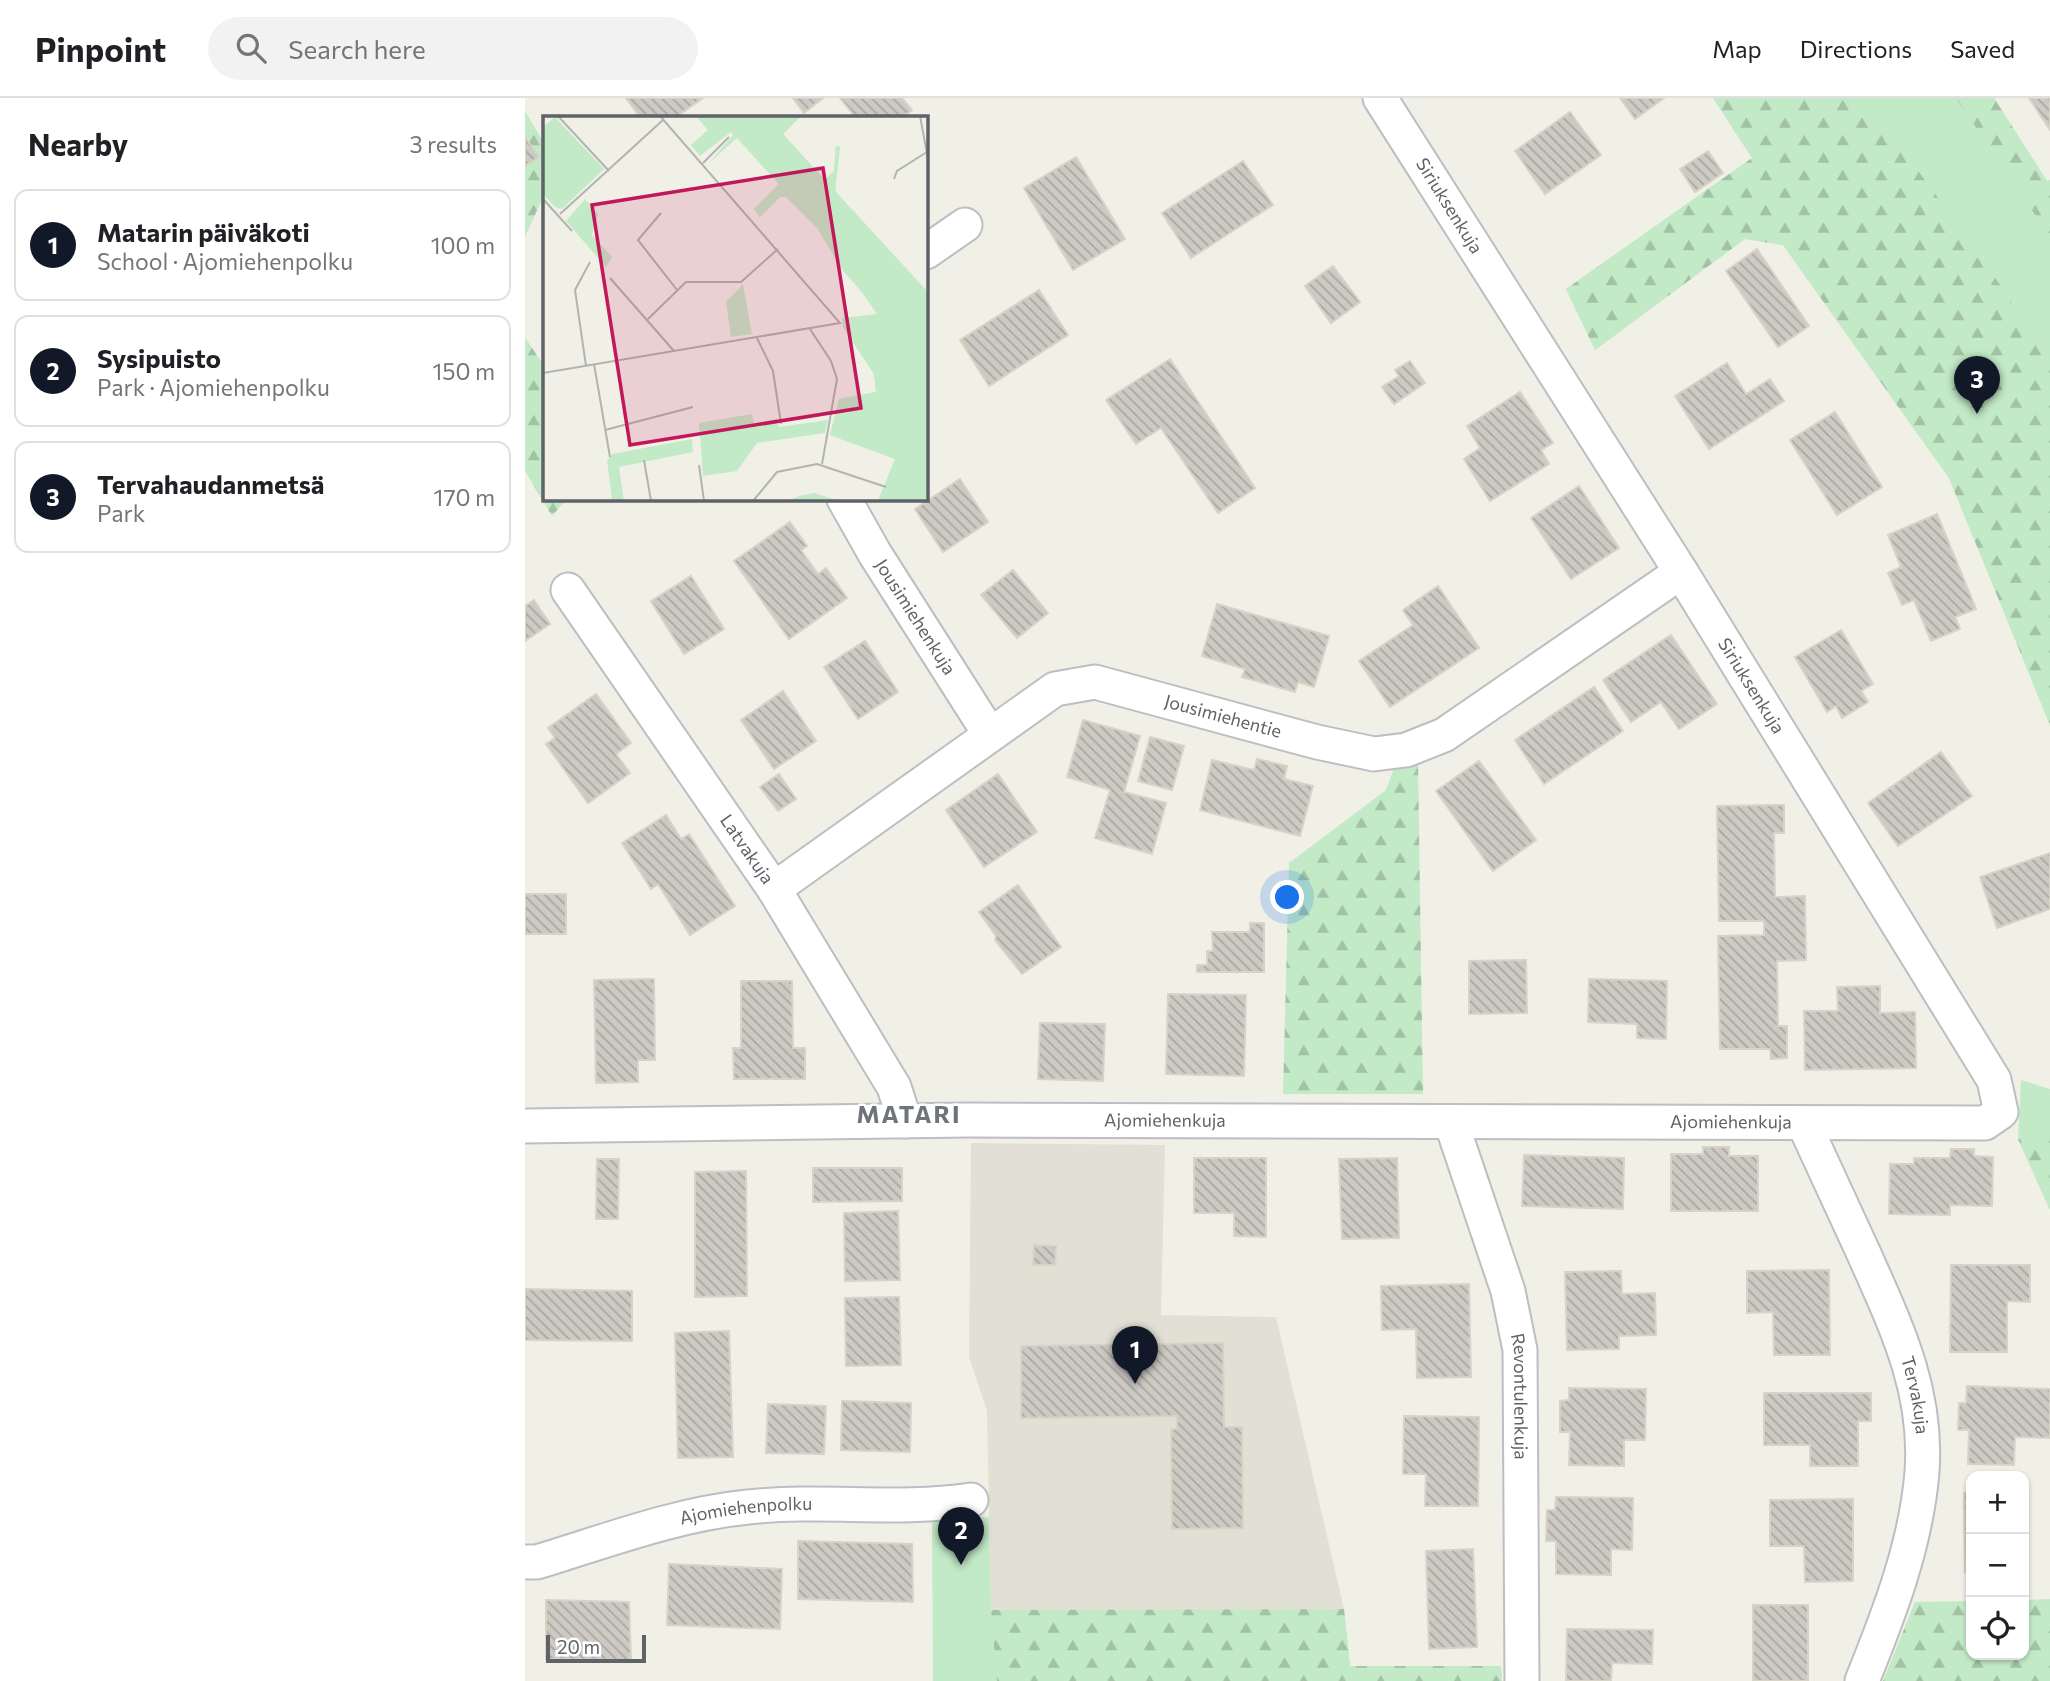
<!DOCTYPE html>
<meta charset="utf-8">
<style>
body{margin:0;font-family:Commissioner,sans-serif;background:#f2f2f2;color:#202124}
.controls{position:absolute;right:21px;bottom:21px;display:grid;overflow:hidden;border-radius:14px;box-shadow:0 2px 5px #0004}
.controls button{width:63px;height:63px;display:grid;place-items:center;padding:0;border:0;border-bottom:2px solid #e0e0e0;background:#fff;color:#202124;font:35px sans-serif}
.scale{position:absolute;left:21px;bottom:18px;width:100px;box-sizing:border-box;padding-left:7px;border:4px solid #5f6268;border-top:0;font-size:19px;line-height:24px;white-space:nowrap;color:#5f6268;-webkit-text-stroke:5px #fff;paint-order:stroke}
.you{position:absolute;left:763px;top:800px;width:24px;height:24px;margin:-18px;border:5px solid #fff;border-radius:50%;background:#1a73e8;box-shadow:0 0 0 10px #1a73e833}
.badge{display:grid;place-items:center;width:46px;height:46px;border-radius:50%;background:#111827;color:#fff;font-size:23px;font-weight:700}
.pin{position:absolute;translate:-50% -58px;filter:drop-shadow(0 2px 4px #0008)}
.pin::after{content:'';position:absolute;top:37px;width:24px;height:21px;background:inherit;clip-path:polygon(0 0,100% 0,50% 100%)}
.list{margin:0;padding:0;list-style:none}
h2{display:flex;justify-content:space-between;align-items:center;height:91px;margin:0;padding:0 28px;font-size:30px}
h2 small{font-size:23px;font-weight:400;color:#757577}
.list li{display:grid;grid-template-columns:46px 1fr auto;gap:21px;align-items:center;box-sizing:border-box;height:112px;margin:0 14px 14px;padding:0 14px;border:2px solid #e0e0e0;border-radius:14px}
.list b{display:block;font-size:26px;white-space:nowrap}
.list p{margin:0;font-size:23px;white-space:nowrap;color:#757577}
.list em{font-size:23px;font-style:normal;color:#757577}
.icon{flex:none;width:38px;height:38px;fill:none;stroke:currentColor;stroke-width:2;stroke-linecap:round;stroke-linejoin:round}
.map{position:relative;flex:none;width:1525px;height:1583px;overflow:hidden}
header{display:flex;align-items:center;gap:42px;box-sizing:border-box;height:98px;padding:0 35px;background:#fff;border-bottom:2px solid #e0e0e0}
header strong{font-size:33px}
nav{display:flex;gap:38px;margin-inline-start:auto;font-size:24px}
.search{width:490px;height:63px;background:#f2f2f2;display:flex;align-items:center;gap:18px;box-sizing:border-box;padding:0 24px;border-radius:38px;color:#757577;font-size:26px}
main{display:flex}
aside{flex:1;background:#fff}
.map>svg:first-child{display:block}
</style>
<header>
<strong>Pinpoint</strong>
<div class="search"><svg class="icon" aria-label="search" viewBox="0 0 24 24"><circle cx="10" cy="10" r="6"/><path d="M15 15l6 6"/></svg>Search here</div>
<nav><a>Map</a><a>Directions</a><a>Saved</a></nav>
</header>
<main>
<aside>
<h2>Nearby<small>3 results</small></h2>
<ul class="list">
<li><span class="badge">1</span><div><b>Matarin päiväkoti</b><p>School · Ajomiehenpolku</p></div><em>100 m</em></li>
<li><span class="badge">2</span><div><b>Sysipuisto</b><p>Park · Ajomiehenpolku</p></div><em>150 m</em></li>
<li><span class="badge">3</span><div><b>Tervahaudanmetsä</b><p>Park</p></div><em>170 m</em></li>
</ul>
</aside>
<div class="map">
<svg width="1525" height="1583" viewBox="0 0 1525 1583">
<defs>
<pattern id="forest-firs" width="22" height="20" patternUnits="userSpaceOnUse" patternTransform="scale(1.75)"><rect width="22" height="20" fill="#c3eac6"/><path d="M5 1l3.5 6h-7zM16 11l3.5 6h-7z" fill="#a2c1a5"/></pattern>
<pattern id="building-back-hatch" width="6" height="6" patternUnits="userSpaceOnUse" patternTransform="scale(1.75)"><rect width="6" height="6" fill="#cdcac4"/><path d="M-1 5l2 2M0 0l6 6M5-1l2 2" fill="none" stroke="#aaa7a3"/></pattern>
</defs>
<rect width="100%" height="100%" fill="#f1f0e7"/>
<path fill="#e2dfd5" d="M446 1045 640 1047 636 1217 751 1219 819 1511 466 1512 462 1313 444 1259Z"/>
<g fill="#c3eac6">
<path d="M1188 0H1469L1522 83 1525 82V627L1424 380 1258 147 1220 141 1070 252 1041 191 1227 60Z"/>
<path d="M1496 982 1525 991V1112L1493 1041Z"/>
<path d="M464 1419 466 1512 819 1511 825 1568H976L977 1583H408L407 1423Z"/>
</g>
<g fill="url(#forest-firs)">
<path d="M1188 0H1339L1454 155 1525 263V627L1424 380 1258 147 1220 141 1070 252 1041 191 1227 60Z"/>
<path d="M1431 0H1469L1522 83 1525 82V139Z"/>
<path d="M0 13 19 45V97L0 139Z"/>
<path d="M0 239 19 268V401H42L27 418 0 373Z"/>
<path d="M893 663 898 996H758L764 765 861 692 869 670Z"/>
<path d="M1525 1040V1112L1493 1041Z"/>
<path d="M1525 1501V1583H1358L1390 1504 1446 1503V1557H1499V1502Z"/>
<path d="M819 1511 825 1568H976L977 1583H472L466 1512Z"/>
</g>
<g fill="url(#building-back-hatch)" stroke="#d7d3c5" stroke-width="2">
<path d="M101 0H178L151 19H115Z"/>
<path d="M268 0H298L279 15Z"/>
<path d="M315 0H377L387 12 378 19H330Z"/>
<path d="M1095 0H1139L1110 21Z"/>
<path d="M1504 0H1525V32Z"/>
<path d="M1045 14 1076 57 1020 96 990 53Z"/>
<path d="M0 39 14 59 0 68Z"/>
<path d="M1183 53 1198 75 1170 94 1155 71Z"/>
<path d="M551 59 600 141 548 172 499 90Z"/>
<path d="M718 63 748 107 666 160 637 115Z"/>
<path d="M1232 151 1284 228 1253 249 1201 173Z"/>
<path d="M808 168 835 204 806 225 780 188Z"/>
<path d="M514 192 543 237 464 288 435 242Z"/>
<path d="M645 261 730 390 693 415 636 330 611 346 581 302Z"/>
<path d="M885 263 900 285 869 306 857 289 874 278 870 272Z"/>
<path d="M1202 265 1221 296 1245 281 1259 303 1184 351 1150 298Z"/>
<path d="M995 294 1028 345 1016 352 1024 366 965 403 939 361 955 350 942 328Z"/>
<path d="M1310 314 1357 389 1312 417 1265 342Z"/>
<path d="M435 381 463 424 418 454 390 411Z"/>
<path d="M1054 388 1094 450 1046 481 1006 420Z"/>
<path d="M1412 416 1451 511 1430 519 1435 531 1406 543 1389 502 1377 507 1363 475 1376 469 1363 437Z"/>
<path d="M265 424 282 448 276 452 293 476 301 470 322 500 264 541 209 463Z"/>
<path d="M488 472 523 515 492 540 456 497Z"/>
<path d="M166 478 199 531 159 556 126 503Z"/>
<path d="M913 488 954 550 865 609 834 563 888 527 878 512Z"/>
<path d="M9 502 25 526 0 543V508Z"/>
<path d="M692 506 804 538 789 589 773 584 770 594 717 579 720 571 677 558Z"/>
<path d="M1316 532 1348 586 1336 593 1343 604 1317 620 1311 608 1302 614 1270 559Z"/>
<path d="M1146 537 1192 606 1154 631 1136 604 1106 624 1078 582Z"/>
<path d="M340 543 373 594 333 621 299 569Z"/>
<path d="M1069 589 1098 633 1019 686 990 642Z"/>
<path d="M258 593 291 643 249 671 216 622Z"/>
<path d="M71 596 106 645 91 656 105 675 63 705 21 646 30 640 23 630Z"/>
<path d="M558 622 615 638 599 694 641 705 627 756 570 740 585 692 542 679Z"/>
<path d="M625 639 659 648 647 692 613 683Z"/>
<path d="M1416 654 1447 698 1373 748 1343 705Z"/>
<path d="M732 661 762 668 759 681 788 688 775 738 675 712 687 662 729 672Z"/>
<path d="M954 663 1011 742 968 773 911 693Z"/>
<path d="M254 676 271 701 253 713 235 689Z"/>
<path d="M473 676 512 734 459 769 421 712Z"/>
<path d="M1259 707V735H1249L1250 799 1280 798 1281 862 1252 863 1253 928H1262V960L1246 961 1245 951H1195L1193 838 1239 837V823H1194L1192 708Z"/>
<path d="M141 717 156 741 164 736 210 808 165 837 133 786 126 791 97 745Z"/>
<path d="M1525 755V811L1472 830 1455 779Z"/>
<path d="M493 787 536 849 497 876 470 842 471 838 454 814Z"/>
<rect x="0" y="796" width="41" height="40"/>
<path d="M725 825H739V874H672V867H682V853H688L687 834H725Z"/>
<path d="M1001 862 1002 915 944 916V863Z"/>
<path d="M129 881 130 962H113V984L71 985 69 882Z"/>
<path d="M1064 881 1142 883 1141 941 1112 940V926L1063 924Z"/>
<path d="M216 883H267L268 950H280V981H209L208 950H216Z"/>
<path d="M1355 888V915L1390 914 1391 970 1280 972 1279 913H1313L1312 889Z"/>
<path d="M643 896 721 897 719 978 641 976Z"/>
<path d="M515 925 580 926 578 983 513 981Z"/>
<path d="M1178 1049H1204V1058H1233V1113H1146V1056H1178Z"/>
<path d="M1426 1051H1449V1058L1468 1059 1467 1108 1425 1107V1117L1364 1116 1365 1066H1389V1060H1425Z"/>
<path d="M999 1057 1099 1060 1098 1111 997 1108Z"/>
<path d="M669 1060H741V1139L709 1138V1115H669Z"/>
<path d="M872 1060 874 1140 817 1141 814 1061Z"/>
<path d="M72 1061H94L93 1121H71Z"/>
<path d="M288 1070H377V1103L288 1104Z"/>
<path d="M221 1073 222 1198 170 1199V1074Z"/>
<path d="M373 1113 375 1182 320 1183 319 1115Z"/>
<path d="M509 1147 531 1148 530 1167H508Z"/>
<path d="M1426 1167H1505V1204L1482 1203V1254H1425Z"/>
<path d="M1304 1172 1305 1257H1249L1248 1214 1222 1215V1173Z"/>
<path d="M1096 1173 1097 1196 1130 1195 1131 1237 1094 1238V1251L1042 1252 1040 1174Z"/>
<path d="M944 1186 946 1279 892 1280 891 1231 857 1232 856 1188Z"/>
<path d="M0 1191 107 1193V1243L0 1242Z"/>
<path d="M374 1199 376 1267 321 1268 320 1200Z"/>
<path d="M204 1233 208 1359 153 1360 150 1235Z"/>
<path d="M698 1245 699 1329H717L718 1430 647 1431 646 1331H652V1318L496 1320V1248Z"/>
<path d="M1442 1288 1525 1291V1340L1490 1339 1489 1367 1443 1366 1444 1332H1433L1434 1305H1441Z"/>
<path d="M1044 1290 1121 1291 1120 1342H1099V1368L1044 1367 1045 1334H1035V1303L1044 1302Z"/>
<path d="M1239 1295H1346V1323H1333V1368H1285V1347H1239Z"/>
<path d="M317 1303 386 1305 385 1354 316 1352Z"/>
<path d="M243 1306 301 1308 299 1356 241 1355Z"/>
<path d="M879 1318 954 1319 953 1408H900L901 1376H878Z"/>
<path d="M1439 1395H1446V1474H1440Z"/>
<path d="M1031 1399 1108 1400 1107 1452 1086 1451V1477L1031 1476V1443H1021L1022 1412H1030Z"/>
<path d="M1328 1401V1483L1280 1484 1279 1448H1245V1402Z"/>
<path d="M273 1443 387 1446 388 1504 273 1501Z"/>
<path d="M948 1451 952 1549 904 1551 901 1453Z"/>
<path d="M144 1466 257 1471 255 1531 142 1527Z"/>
<path d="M21 1502 104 1504 106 1562 21 1561Z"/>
<rect x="1228" y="1507" width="55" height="76"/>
<path d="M1042 1531 1128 1532 1127 1566 1087 1565 1086 1583H1041Z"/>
</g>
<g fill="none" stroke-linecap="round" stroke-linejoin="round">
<defs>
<g id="minor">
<path d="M401 154 440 127"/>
<path id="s1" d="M319 401 350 456 464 635"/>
<path id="s2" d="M43 492 249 791 369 989 380 1023"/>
<path id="s3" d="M249 791 530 591 570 584 792 644 849 656 881 652 919 637 1156 474"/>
<path id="s4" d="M926 1024 983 1193 995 1252 997 1583"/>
<path id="s5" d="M1279 1026C1299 1069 1319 1113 1339 1156 1371 1228 1403 1293 1397 1374 1391 1447 1364 1516 1337 1583"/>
<path id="s6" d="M0 1028 443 1022 1460 1025 1476 1014 1469 982 1156 474 855 0"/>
<path id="s7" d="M0 1464H12C81 1443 152 1416 223 1409 298 1401 372 1413 446 1402"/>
</g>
</defs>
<use href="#minor" stroke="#bcbec3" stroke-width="37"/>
<use href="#minor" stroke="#fff" stroke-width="33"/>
</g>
<g text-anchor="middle" stroke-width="5" stroke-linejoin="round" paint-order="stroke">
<g font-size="18" fill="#5f6268" stroke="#fff">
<text transform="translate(924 108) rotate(58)" y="6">Siriuksenkuja</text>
<text dy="6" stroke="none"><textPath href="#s1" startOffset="138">Jousimiehenkuja</textPath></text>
<text transform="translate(1226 588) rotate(58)" y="6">Siriuksenkuja</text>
<text dy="6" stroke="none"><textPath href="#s3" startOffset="518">Jousimiehentie</textPath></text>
<text dy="6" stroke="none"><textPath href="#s2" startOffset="315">Latvakuja</textPath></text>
<text dy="6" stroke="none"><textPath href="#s6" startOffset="640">Ajomiehenkuja</textPath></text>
<text dy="6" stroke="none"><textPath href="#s6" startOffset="1206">Ajomiehenkuja</textPath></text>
<text dy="6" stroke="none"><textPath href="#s4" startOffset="285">Revontulenkuja</textPath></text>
<text dy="6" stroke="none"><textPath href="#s5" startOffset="294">Tervakuja</textPath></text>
<text dy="6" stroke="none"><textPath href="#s7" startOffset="228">Ajomiehenpolku</textPath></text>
</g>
<g font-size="24" font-weight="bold" letter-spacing="2" fill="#6f747b" stroke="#fff">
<text x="384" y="1025">MATARI</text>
</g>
</g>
<g transform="translate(18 18)">
<rect width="385" height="385" fill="#f1f0e7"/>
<path d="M153 0H258L240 18 282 64 291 55 293 30 297 31 292 75 385 176V385H335L352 343 287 319 296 283 333 276 331 258 300 211 299 202 334 198 335 194 300 155 274 112 243 81H237L217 101 211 93 236 68 194 22 166 47 190 19 188 16 157 40 148 29 165 14Z" fill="#c3eac6"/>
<path d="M153 0H191L187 13 161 35 148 29 165 14ZM215 0H258L240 18 281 64 291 55 293 30 297 31 292 75 385 180ZM12 1 61 53 19 93 12 91 0 78V11ZM208 4 234 39 374 189 334 198 274 112 243 81H237L217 101 211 93 236 68 194 22ZM42 83 55 98 49 119 69 141 63 151 23 105ZM200 168 209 218 188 221 183 186ZM385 196V385H335L352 343 287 319 296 283 333 276 331 258 300 211ZM209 298 211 307 234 303 236 311 285 304 282 317 214 327 194 355 160 360 156 307ZM149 323 150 336 76 351 81 385H69L64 344 69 338ZM271 377 297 385H245L256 380Z" fill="#c3eac6"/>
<path fill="none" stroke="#b3b3b0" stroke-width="2" d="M15 0 66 55M377 0 385 43M160 47 186 21M351 63 354 55 384 36M0 83 29 115M118 97 95 124 134 174M17 98 120 4M67 162 131 235M105 203 143 166H198L235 133M267 213 288 245 294 263 279 348M214 222 230 255 238 308M51 248 67 341M43 250 32 174 47 146M0 257 297 207 117 0M62 314 150 291M101 344 108 385M156 349 161 385M210 385 234 356 274 348 343 371"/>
<path fill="#c2185b" fill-opacity="0.15" stroke="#c2185b" stroke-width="3.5" d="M280 52 318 292 87 329 49 89Z"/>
<rect width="385" height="385" fill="none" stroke="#5f6268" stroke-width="3.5"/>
</g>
</svg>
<div class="controls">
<button>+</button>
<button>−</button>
<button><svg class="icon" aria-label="locate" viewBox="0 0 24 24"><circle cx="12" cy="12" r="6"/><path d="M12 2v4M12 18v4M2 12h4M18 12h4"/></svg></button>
</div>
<div class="scale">20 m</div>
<div class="you"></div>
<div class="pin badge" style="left:610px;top:1286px">1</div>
<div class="pin badge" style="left:436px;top:1467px">2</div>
<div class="pin badge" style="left:1452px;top:316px">3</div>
</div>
</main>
